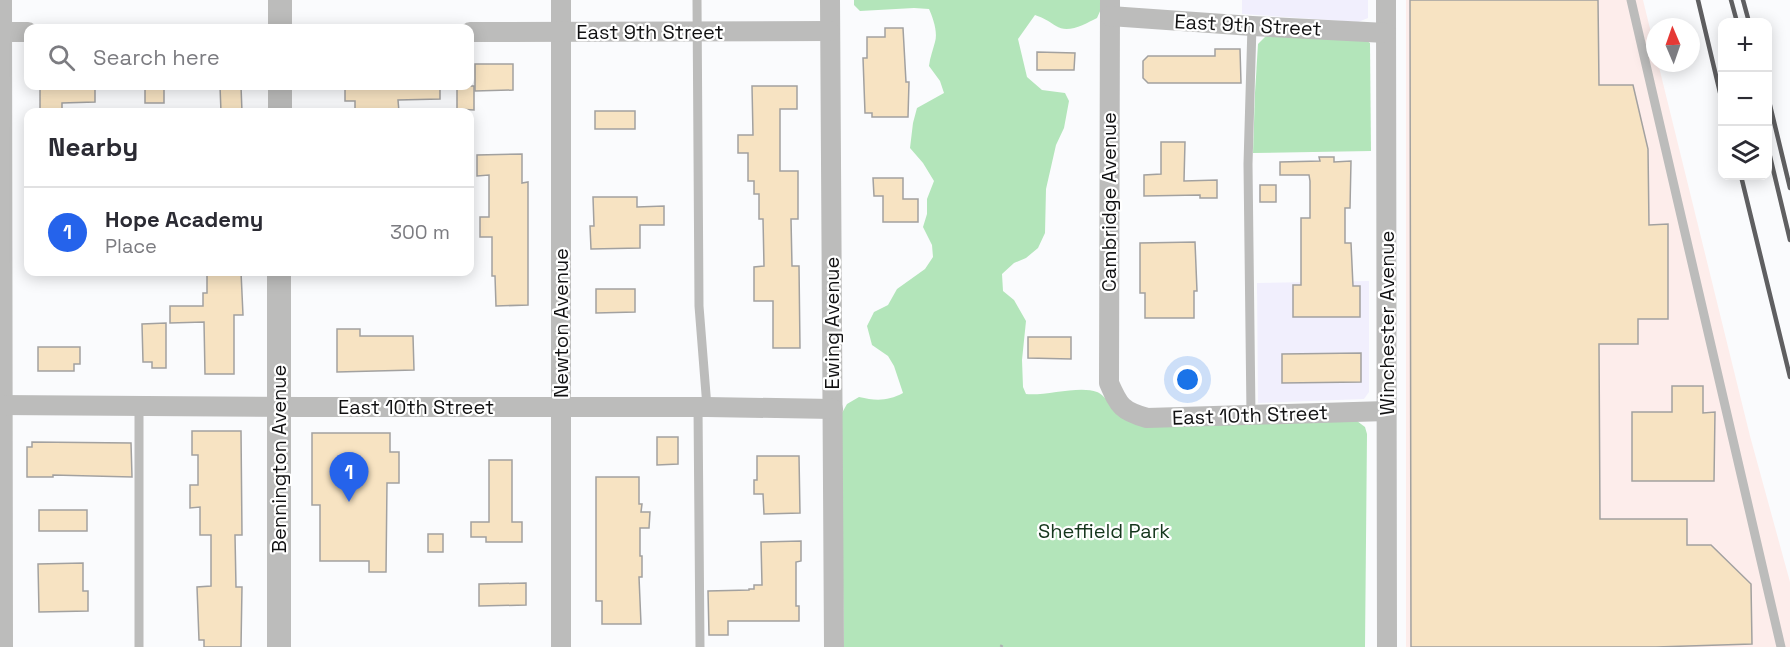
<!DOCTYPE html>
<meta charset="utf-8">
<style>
body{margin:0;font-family:"Space Grotesk",sans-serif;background:#f7f7f7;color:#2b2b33}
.controls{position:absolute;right:18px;top:18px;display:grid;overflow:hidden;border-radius:12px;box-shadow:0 3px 15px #0003}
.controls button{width:54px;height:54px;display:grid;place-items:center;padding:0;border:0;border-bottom:2px solid #e1e1e2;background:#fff;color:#2b2b33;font:30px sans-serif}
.compass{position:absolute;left:1646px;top:18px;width:54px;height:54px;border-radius:50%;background:#fff;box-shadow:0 3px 15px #0003;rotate:358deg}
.you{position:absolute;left:1188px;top:380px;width:21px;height:21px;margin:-15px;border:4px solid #fff;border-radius:50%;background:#1a73e8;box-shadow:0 0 0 9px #1a73e833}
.badge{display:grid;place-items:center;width:39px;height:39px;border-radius:50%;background:#2563eb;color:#fff;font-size:20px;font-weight:700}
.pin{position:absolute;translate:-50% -50px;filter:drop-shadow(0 2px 3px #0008)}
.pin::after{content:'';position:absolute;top:32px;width:21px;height:18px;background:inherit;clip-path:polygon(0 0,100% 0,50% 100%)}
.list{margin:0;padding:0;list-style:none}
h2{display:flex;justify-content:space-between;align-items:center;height:78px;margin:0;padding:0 24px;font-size:26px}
h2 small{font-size:20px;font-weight:400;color:#7c7c81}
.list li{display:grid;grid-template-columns:39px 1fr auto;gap:18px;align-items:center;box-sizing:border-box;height:90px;padding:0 24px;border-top:2px solid #e1e1e2}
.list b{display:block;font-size:22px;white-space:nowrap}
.list p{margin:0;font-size:20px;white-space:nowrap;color:#7c7c81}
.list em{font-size:20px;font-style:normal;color:#7c7c81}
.icon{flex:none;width:33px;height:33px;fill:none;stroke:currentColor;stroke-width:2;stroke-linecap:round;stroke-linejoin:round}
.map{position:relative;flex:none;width:1790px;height:647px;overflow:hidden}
.search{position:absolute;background:#fff;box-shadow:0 3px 15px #0003;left:24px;top:24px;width:450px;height:66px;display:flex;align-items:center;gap:15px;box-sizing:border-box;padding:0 21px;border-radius:12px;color:#7c7c81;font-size:22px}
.panel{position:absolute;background:#fff;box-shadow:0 3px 15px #0003;left:24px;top:108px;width:450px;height:168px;border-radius:12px}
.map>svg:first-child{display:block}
</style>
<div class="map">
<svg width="1790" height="647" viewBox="0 0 1790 647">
<rect width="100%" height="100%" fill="#fafbfd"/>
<g fill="#f1effd">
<path d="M1242 0H1368V18L1358 22 1242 14Z"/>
<path d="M1369 281V392L1364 399 1258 403 1257 283Z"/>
</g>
<path fill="#fdedeb" d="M1406 0H1643L1655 49V63H1658L1750 436 1790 582V647H1406Z"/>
<g fill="#b3e5ba">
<path d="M854 0H1101V9L1097 18C1085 24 1068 34 1056 26 1048 21 1044 18 1035 15L1018 39 1027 77 1042 90 1065 93 1069 101 1064 128 1056 145 1046 189 1045 233 1038 248 1026 258 1014 263 1002 274 1003 291 1014 300 1026 321 1022 360 1023 387 1026 394C1046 396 1080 385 1097 392 1103 394 1115 409 1121 414L1357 421 1365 427 1367 434 1365 647H844L842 524 838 420 847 404 859 397C876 401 888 401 903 393L894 366 888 356 872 345 867 326 874 312 888 305 897 289 925 269 933 257 932 245 923 227 927 214V199L934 181 923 163 910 148 913 123 917 108 944 93 940 81 929 66C930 57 933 50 935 42 938 32 933 18 929 9L914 8 860 11 854 5Z"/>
<path d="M1276 34 1364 39 1370 43 1371 151 1253 153 1255 93 1258 44 1265 37Z"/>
</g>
<g fill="#f7e3c2" stroke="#a2a1a0" stroke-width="1.5">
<path d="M1410 0H1598L1599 85H1633L1648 149 1649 225 1668 224V319H1638V344H1599L1600 519H1687V545H1711L1751 584 1752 644 1656 647H1411Z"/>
<path d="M885 28H903L906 82H909L908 117H872V113H865L863 58H867V37H885Z"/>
<path d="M1215 49H1240L1241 83H1148L1143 78V61L1148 56H1215Z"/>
<path d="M1037 52 1075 53 1074 70H1037Z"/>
<path d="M475 64H513V90L475 91Z"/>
<path d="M40 86H95V102L62 103V111H40Z"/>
<rect x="145" y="86" width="19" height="17"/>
<path d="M220 86H241L242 112H221Z"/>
<path d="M345 86H440V99L398 100 399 112H355V101H345Z"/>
<path d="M457 86H474V110L457 109Z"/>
<path d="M752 86H797V109H780V171H798V219H791L792 266H799L800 348H773V301H754V267L764 266 763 219H759V194H754V181H748V153H738V135H753Z"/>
<rect x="595" y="111" width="40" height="18"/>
<path d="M1161 142H1185L1184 181 1217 180V198H1200V195L1144 196V175L1161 174Z"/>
<path d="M522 154V183L528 182V305L496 306 495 276H492V237H480V217H489V175L477 176V155Z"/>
<path d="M1319 157H1334V162L1351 161 1350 208H1345V243H1351L1353 286H1360V317H1293V285H1301V218H1310V181L1309 175H1280V162L1320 161Z"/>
<path d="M873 178H903V199H918V222H883V196H874Z"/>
<rect x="1260" y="185" width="16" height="17"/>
<path d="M593 197H637V207L664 206V225H640V248L591 249 590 226H594Z"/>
<path d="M1195 242 1197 291H1194V318H1145V293H1140V243Z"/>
<path d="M207 272H241L243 315H234V374H205L204 322 170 323V306H203V293H207Z"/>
<path d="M596 289H635V312L596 313Z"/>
<path d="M166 323V368H152V362H143L142 324Z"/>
<path d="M337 329H360V336H413L414 370 337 372Z"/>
<path d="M1028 337H1071V359L1028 358Z"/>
<path d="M38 347H80V364H74V371H38Z"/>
<path d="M1361 353V382L1282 383V354Z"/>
<path d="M1672 386H1703V413L1715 412 1714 481H1632V412H1672Z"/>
<path d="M192 431H241L242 535H235L236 587H242L241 647H204V640H199L197 587 211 586V535H200V507L190 508V485H198V455H192Z"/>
<path d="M312 433H390V452H399V483H387L386 572H369V561H320V505H312Z"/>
<path d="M657 437H678V464L657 465Z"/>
<path d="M32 442 131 443 132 477 53 475V477H27V447H32Z"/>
<path d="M757 456H799L800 513 764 514 763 494H754V480H757Z"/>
<path d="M489 460H512V522H522V542H486V537H471V522H489Z"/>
<path d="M596 477H639V504H642L641 512H650L649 528H640V556H642V577H639L641 624H602V601H596Z"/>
<rect x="39" y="510" width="48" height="21"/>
<rect x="428" y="534" width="15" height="18"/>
<path d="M801 541V561L796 562V606H799V621H728V635H709L708 591 749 590V589H754V585H762L761 542Z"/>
<path d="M83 563V591H88V611L39 612 38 564Z"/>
<path d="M526 583V605L479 606V584Z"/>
</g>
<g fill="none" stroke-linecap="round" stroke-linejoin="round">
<path stroke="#adaeb0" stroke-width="3" stroke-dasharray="3 4.5" stroke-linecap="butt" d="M1001 647 1002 645"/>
<g stroke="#bcbcbb" stroke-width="9">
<path d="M697 0 699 306 707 407"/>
<path d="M1631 0 1781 647"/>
<path d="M139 406V647"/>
<path d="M698 407 700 647"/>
<path d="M1251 415 1248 164 1252 26"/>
</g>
<g stroke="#bcbcbb" stroke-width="20">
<path d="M2 0 3 647"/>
<path d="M561 0V647"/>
<path d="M830 0 834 647"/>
<path d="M1110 0 1109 383C1119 406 1122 411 1147 418L1387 411"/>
<path d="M1386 0 1387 647"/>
<path d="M1110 16 1252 26 1386 33"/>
<path d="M0 32H28"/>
<path d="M470 32 830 31"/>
<path d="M0 405 302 407H707L833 409"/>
</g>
<g stroke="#bcbcbb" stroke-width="24">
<path d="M280 28V0"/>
<path d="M280 112V86"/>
<path d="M279 647V272"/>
</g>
<g stroke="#5f5f61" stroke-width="4.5">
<path d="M1698 0 1722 101"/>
<path d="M1731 0 1737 22"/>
<path d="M1743 0 1749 22"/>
<path d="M1768 97 1790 188"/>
<path d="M1768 148 1790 240"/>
<path d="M1741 176 1790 377"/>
</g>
</g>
<g text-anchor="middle" stroke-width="4.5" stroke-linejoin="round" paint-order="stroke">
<g font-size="20" fill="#121213" stroke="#fff">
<text transform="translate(1248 25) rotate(3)" y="7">East 9th Street</text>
<text x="650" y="39">East 9th Street</text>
<text transform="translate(1109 202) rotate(-90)" y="7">Cambridge Avenue</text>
<text transform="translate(561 323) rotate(-90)" y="7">Newton Avenue</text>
<text transform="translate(832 323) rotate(-90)" y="7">Ewing Avenue</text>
<text transform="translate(1387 323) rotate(-90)" y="7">Winchester Avenue</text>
<text x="416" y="414">East 10th Street</text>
<text transform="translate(1250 415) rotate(-2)" y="7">East 10th Street</text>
<text transform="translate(279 459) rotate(-90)" y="7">Bennington Avenue</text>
</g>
<g font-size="20" fill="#15361c" stroke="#fff">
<text x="1104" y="538">Sheffield Park</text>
</g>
</g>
</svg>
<div class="controls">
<button>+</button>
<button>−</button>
<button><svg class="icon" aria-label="layers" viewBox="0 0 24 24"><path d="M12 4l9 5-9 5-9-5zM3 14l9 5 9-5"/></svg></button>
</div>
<svg class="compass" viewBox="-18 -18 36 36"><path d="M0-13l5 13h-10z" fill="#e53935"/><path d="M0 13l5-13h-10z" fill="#7c7c81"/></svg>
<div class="you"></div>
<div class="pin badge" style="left:349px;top:502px">1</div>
<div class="search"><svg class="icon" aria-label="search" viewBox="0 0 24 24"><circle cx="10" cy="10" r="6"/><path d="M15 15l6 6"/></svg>Search here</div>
<section class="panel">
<h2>Nearby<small></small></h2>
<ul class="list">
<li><span class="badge">1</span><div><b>Hope Academy</b><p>Place</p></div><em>300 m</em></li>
</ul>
</section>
</div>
